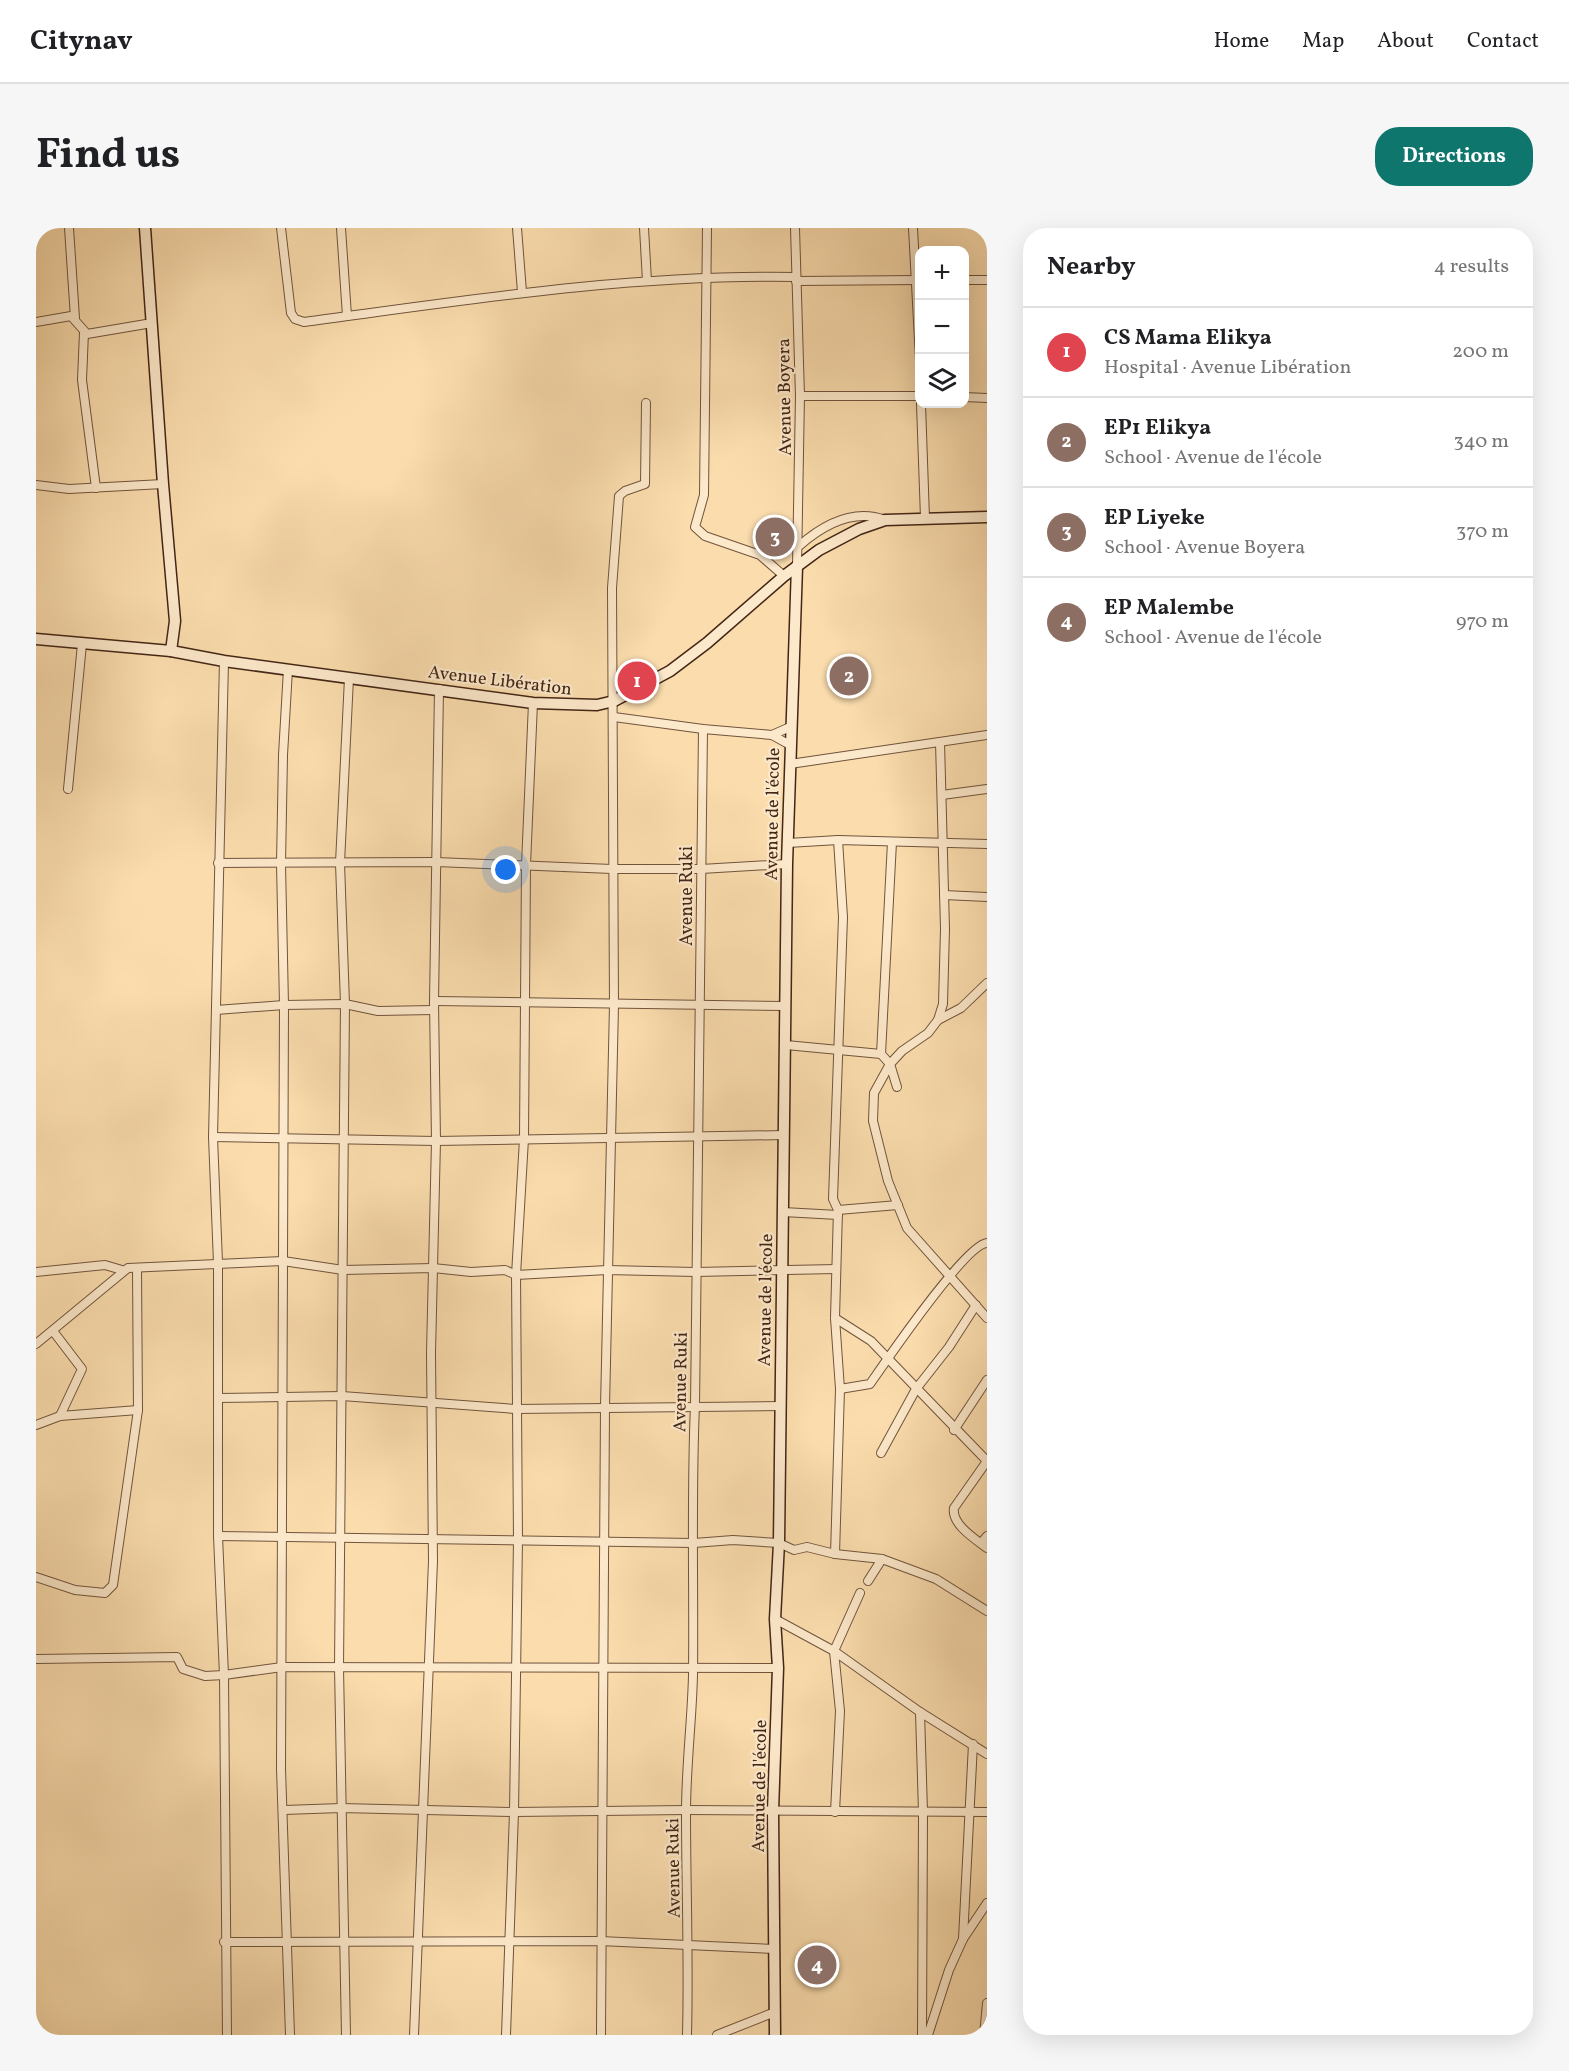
<!DOCTYPE html>
<meta charset="utf-8">
<style>
body{margin:0;font-family:Vollkorn,serif;background:#f6f6f6;color:#202124}
.controls{position:absolute;right:18px;top:18px;display:grid;overflow:hidden;border-radius:12px;box-shadow:0 6px 24px #0002}
.controls button{width:54px;height:54px;display:grid;place-items:center;padding:0;border:0;border-bottom:2px solid #e0e0e0;background:#fff;color:#202124;font:30px sans-serif}
.you{position:absolute;left:470px;top:642px;width:21px;height:21px;margin:-15px;border:4px solid #fff;border-radius:50%;background:#1a73e8;box-shadow:0 0 0 9px #1a73e833}
.badge{display:grid;place-items:center;width:39px;height:39px;border-radius:50%;background:#0f766e;color:#fff;font-size:20px;font-weight:700}
.pin{position:absolute;translate:-50% -50%;border:3px solid #fff;box-shadow:0 2px 6px #0006}
.list{margin:0;padding:0;list-style:none}
h2{display:flex;justify-content:space-between;align-items:center;height:78px;margin:0;padding:0 24px;font-size:26px}
h2 small{font-size:20px;font-weight:400;color:#757577}
.list li{display:grid;grid-template-columns:39px 1fr auto;gap:18px;align-items:center;box-sizing:border-box;height:90px;padding:0 24px;border-top:2px solid #e0e0e0}
.list b{display:block;font-size:22px;white-space:nowrap}
.list p{margin:0;font-size:20px;white-space:nowrap;color:#757577}
.list em{font-size:20px;font-style:normal;color:#757577}
.icon{flex:none;width:33px;height:33px;fill:none;stroke:currentColor;stroke-width:2;stroke-linecap:round;stroke-linejoin:round}
.map{position:relative;flex:none;width:951px;height:1807px;overflow:hidden;border-radius:24px}
header{display:flex;align-items:center;gap:36px;box-sizing:border-box;height:84px;padding:0 30px;background:#fff;border-bottom:2px solid #e0e0e0}
header strong{font-size:28px}
nav{display:flex;gap:33px;margin-inline-start:auto;font-size:21px}
.intro{display:flex;align-items:center;justify-content:space-between;box-sizing:border-box;height:144px;padding:0 36px}
h1{margin:0;font-size:42px}
.button{padding:15px 27px;border-radius:24px;background:#0f766e;color:#fff;font-size:21px;font-weight:700}
main{display:flex;gap:36px;padding:0 36px}
aside{flex:1;background:#fff;border-radius:24px;box-shadow:0 6px 24px #0002}
.map>svg:first-child{display:block}
</style>
<header>
<strong>Citynav</strong>
<nav><a>Home</a><a>Map</a><a>About</a><a>Contact</a></nav>
</header>
<div class="intro"><h1>Find us</h1><a class="button">Directions</a></div>
<main>
<div class="map">
<svg width="951" height="1807" viewBox="0 0 951 1807">
<rect width="100%" height="100%" fill="#fadcad"/>
<filter id="stains"><feTurbulence type="fractalNoise" baseFrequency=".00333" numOctaves="4"/><feColorMatrix values="0 0 0 0 .2 0 0 0 0 .09 0 0 0 0 .02 0 0 0 .5 -.17"/></filter>
<radialGradient id="worn" r=".72"><stop offset=".6" stop-color="#630" stop-opacity="0"/><stop offset="1" stop-color="#630" stop-opacity=".3"/></radialGradient>
<g fill="none" stroke-linecap="round" stroke-linejoin="round">
<defs>
<g id="street">
<path d="M33 0 39 90"/>
<path d="M245 0 255 85 259 91 268 94C432 72 595 46 760 49"/>
<path d="M305 0 311 88"/>
<path d="M481 0 486 64"/>
<path d="M608 0 611 53"/>
<path d="M671 0 668 267 659 299 669 308 724 327 748 348"/>
<path d="M759 0 764 168 761 338"/>
<path d="M877 0 884 131"/>
<path d="M928 52H951"/>
<path d="M760 53 884 52"/>
<path d="M0 94 35 88 51 106 116 95"/>
<path d="M48 104 46 152 60 260"/>
<path d="M764 168H884"/>
<path d="M928 169 951 170"/>
<path d="M885 176 889 290"/>
<path d="M0 257 33 261 127 256"/>
<path d="M763 318C787 297 817 280 849 292"/>
<path d="M188 433 177 909 182 1035V1308L188 1447 191 1807"/>
<path d="M252 441 247 527 245 636 248 777 245 1541 254 1807"/>
<path d="M578 489 667 501 736 507 754 517"/>
<path d="M736 507 754 499"/>
<path d="M904 514 909 701 907 776 902 792 892 805 866 823 854 836 838 865 837 893 852 953 871 1000 951 1090"/>
<path d="M754 536 951 507"/>
<path d="M32 561 46 416"/>
<path d="M906 567 951 561"/>
<path d="M802 612 807 689 797 971 802 982"/>
<path d="M752 615 802 612 951 616"/>
<path d="M182 635 400 634 576 641H665L751 636"/>
<path d="M908 667 951 669"/>
<path d="M398 773 749 778"/>
<path d="M180 782 248 777 309 776 342 783 398 782"/>
<path d="M902 792 925 780 951 755"/>
<path d="M750 817 845 826 854 836 861 859"/>
<path d="M845 826 856 614"/>
<path d="M177 909 400 913 748 907"/>
<path d="M862 977 802 982 799 1090 804 1161 834 1156C850 1133 930 1016 951 1015"/>
<path d="M747 984 802 987"/>
<path d="M0 1044 69 1037 86 1042"/>
<path d="M799 1090 835 1113 951 1233 918 1280C915 1296 939 1311 951 1320"/>
<path d="M17 1103 46 1141 24 1188"/>
<path d="M0 1116 92 1040 247 1033 307 1042 397 1040 435 1044 469 1042 480 1047 571 1042 660 1044 800 1041"/>
<path d="M182 1170 306 1168 480 1181 745 1178"/>
<path d="M0 1197 24 1188 102 1182"/>
<path d="M918 1202 951 1152"/>
<path d="M845 1225 880 1161 913 1119 940 1077"/>
<path d="M182 1308 658 1315 697 1312 743 1315 758 1322 771 1319 799 1326 846 1331 900 1351 951 1383"/>
<path d="M945 1315 951 1308"/>
<path d="M799 1326 804 1161"/>
<path d="M0 1349 39 1362 69 1365 77 1357 102 1182 101 1040"/>
<path d="M832 1353 846 1331"/>
<path d="M739 1391 798 1423 884 1484 951 1526"/>
<path d="M0 1431 141 1429 147 1441 169 1448 188 1447 246 1439 742 1440"/>
<path d="M884 1484 887 1584 886 1807"/>
<path d="M248 1582 305 1580 478 1584 650 1582 951 1584"/>
<path d="M799 1584 804 1483 798 1423 824 1365"/>
<path d="M927 1711 937 1516"/>
<path d="M188 1714 564 1713 739 1721"/>
<path d="M310 1807 303 1440 309 776 304 635 313 450"/>
<path d="M378 1807 397 1333 395 1125 400 913 398 773 403 461"/>
<path d="M470 1807 478 1584 482 1311 480 1047 488 911 490 637 497 475"/>
<path d="M565 1807 569 1179 578 777 576 360 583 268 589 263 609 256 610 175"/>
<path d="M651 1807C653 1732 650 1658 650 1584 650 1538 656 1492 657 1447 658 1357 655 1267 659 1178L667 501"/>
<path d="M681 1807 739 1784"/>
<path d="M892 1807 913 1742 927 1711 951 1675"/>
<path d="M948 1807 951 1775"/>
</g>
<g id="secondary">
<path d="M109 0 127 256 139 393 135 423"/>
<path d="M0 411 135 423 188 433 497 475 561 477 578 473 634 443 671 415 748 348 783 322 823 301 849 292 951 289"/>
<path d="M739 1807 737 1583 742 1440 739 1391 743 1315 751 636 761 338"/>
</g>
</defs>
<use href="#street" stroke="#71543c" stroke-width="10"/>
<use href="#secondary" stroke="#432616" stroke-width="13"/>
<use href="#street" stroke="#fce8ca" stroke-width="8"/>
<use href="#secondary" stroke="#fce8ca" stroke-width="10"/>
</g>
<g text-anchor="middle" stroke-width="4.5" stroke-linejoin="round" paint-order="stroke">
<g font-size="18" fill="#432616" stroke="#fce8ca">
<text transform="translate(748 169) rotate(-91)" y="6">Avenue Boyera</text>
<text transform="translate(464 452) rotate(7)" y="6">Avenue Libération</text>
<text transform="translate(736 586) rotate(-89)" y="6">Avenue de l'école</text>
<text transform="translate(650 668) rotate(-90)" y="6">Avenue Ruki</text>
<text transform="translate(729 1072) rotate(-89)" y="6">Avenue de l'école</text>
<text transform="translate(644 1154) rotate(-89)" y="6">Avenue Ruki</text>
<text transform="translate(723 1558) rotate(-89)" y="6">Avenue de l'école</text>
<text transform="translate(637 1640) rotate(-91)" y="6">Avenue Ruki</text>
</g>
</g>
<rect width="100%" height="100%" filter="url(#stains)"/>
<rect width="100%" height="100%" fill="url(#worn)"/>
</svg>
<div class="controls">
<button>+</button>
<button>−</button>
<button><svg class="icon" aria-label="layers" viewBox="0 0 24 24"><path d="M12 4l9 5-9 5-9-5zM3 14l9 5 9-5"/></svg></button>
</div>
<div class="you"></div>
<div class="pin badge" style="left:601px;top:453px;background:#e0444e">1</div>
<div class="pin badge" style="left:813px;top:448px;background:#8d6e63">2</div>
<div class="pin badge" style="left:739px;top:309px;background:#8d6e63">3</div>
<div class="pin badge" style="left:781px;top:1737px;background:#8d6e63">4</div>
</div>
<aside>
<h2>Nearby<small>4 results</small></h2>
<ul class="list">
<li><span class="badge" style="background:#e0444e">1</span><div><b>CS Mama Elikya</b><p>Hospital · Avenue Libération</p></div><em>200 m</em></li>
<li><span class="badge" style="background:#8d6e63">2</span><div><b>EP1 Elikya</b><p>School · Avenue de l'école</p></div><em>340 m</em></li>
<li><span class="badge" style="background:#8d6e63">3</span><div><b>EP Liyeke</b><p>School · Avenue Boyera</p></div><em>370 m</em></li>
<li><span class="badge" style="background:#8d6e63">4</span><div><b>EP Malembe</b><p>School · Avenue de l'école</p></div><em>970 m</em></li>
</ul>
</aside>
</main>
